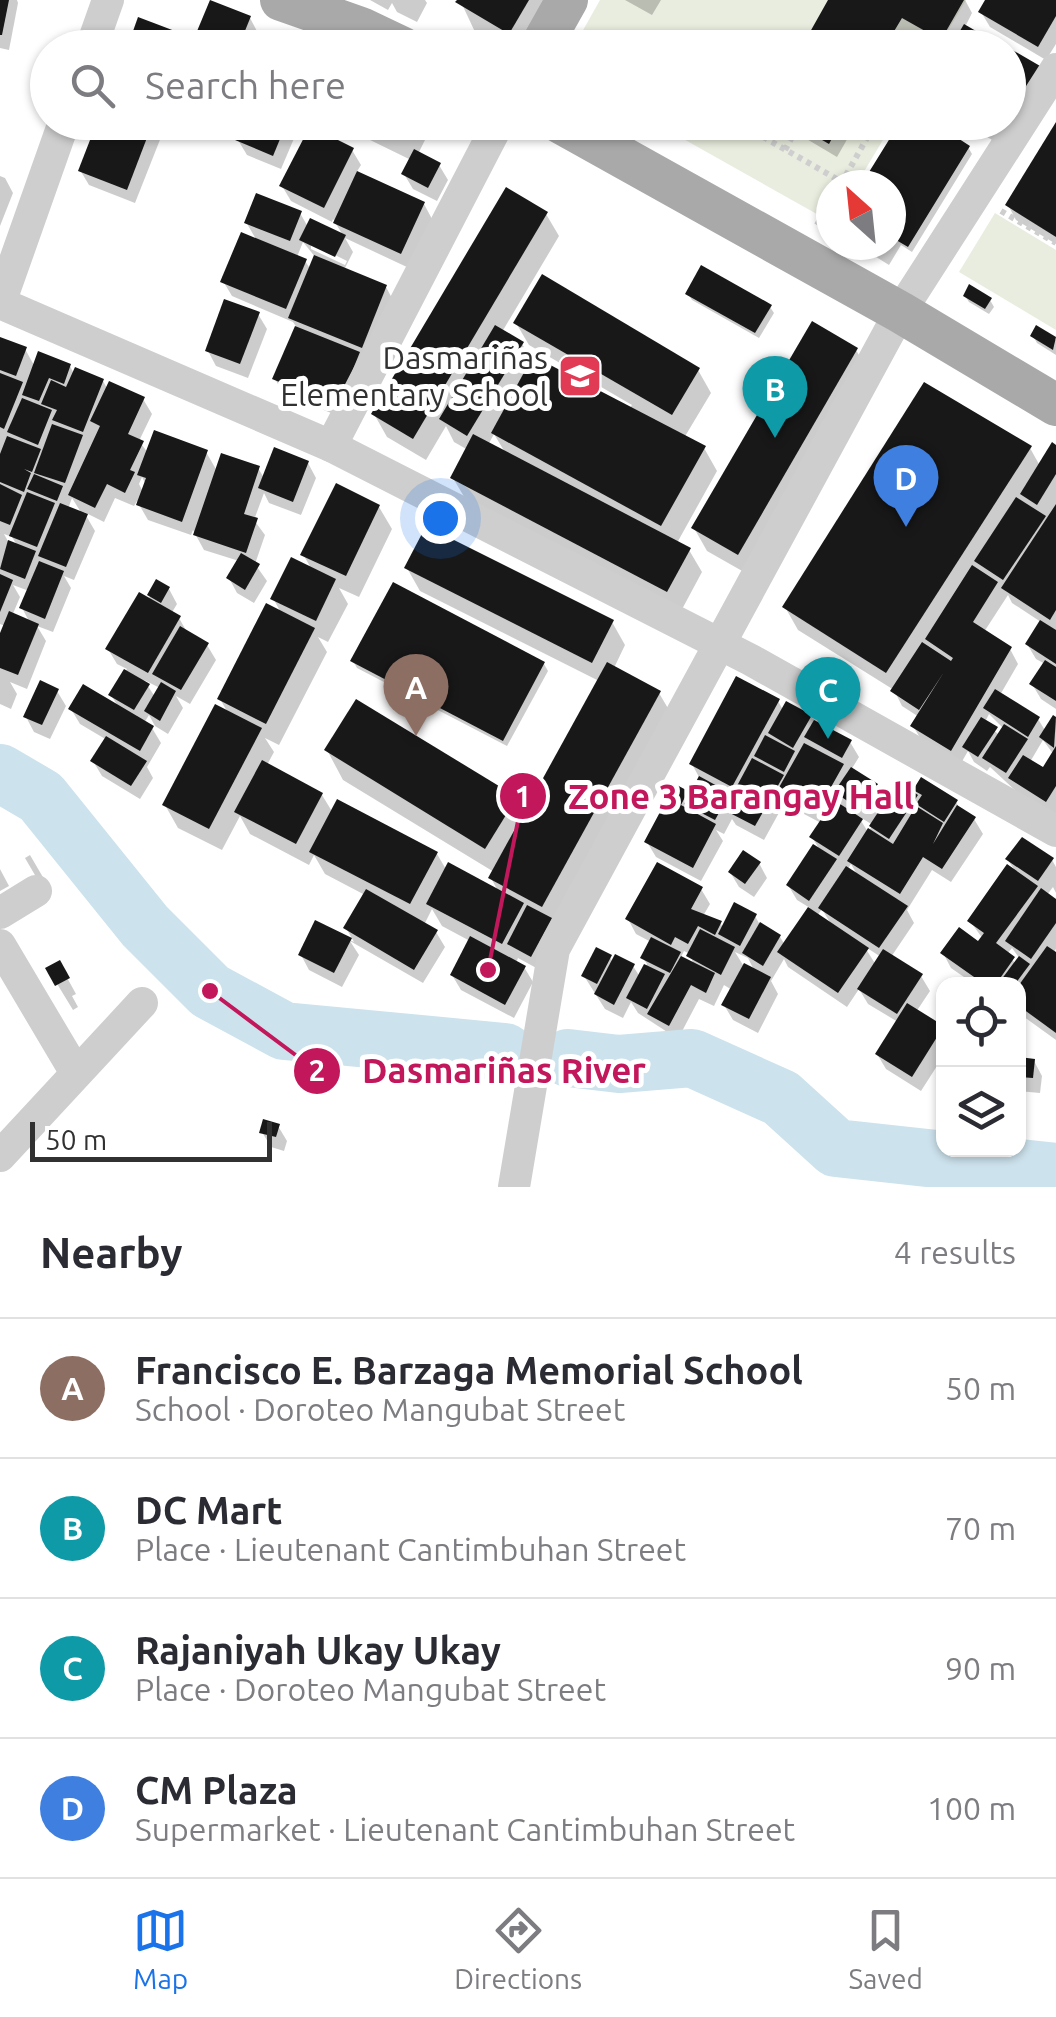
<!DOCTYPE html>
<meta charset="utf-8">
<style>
body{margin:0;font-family:Ubuntu,sans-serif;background:#f2f2f3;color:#2b2b33}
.controls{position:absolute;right:30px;bottom:30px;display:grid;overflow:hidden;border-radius:20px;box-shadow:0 2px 8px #0004}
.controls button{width:90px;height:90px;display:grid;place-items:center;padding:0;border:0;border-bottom:2px solid #e1e1e2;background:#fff;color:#2b2b33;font:50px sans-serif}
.compass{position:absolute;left:816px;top:170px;width:90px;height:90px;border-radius:50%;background:#fff;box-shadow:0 2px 8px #0004;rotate:333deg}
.scale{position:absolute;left:30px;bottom:25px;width:242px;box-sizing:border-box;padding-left:10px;border:5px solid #313131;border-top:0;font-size:28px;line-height:35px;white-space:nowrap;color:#313131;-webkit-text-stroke:8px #fff;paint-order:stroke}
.you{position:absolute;left:440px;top:518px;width:35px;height:35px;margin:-25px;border:8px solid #fff;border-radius:50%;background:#1a73e8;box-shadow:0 0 0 15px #1a73e833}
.badge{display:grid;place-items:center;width:65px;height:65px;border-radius:50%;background:#1a73e8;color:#fff;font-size:32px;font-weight:700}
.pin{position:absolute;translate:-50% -82px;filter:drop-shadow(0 2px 5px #0008)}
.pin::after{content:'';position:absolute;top:52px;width:35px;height:30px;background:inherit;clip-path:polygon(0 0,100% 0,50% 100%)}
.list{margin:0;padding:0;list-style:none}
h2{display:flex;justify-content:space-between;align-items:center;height:130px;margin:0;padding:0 40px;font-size:42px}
h2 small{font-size:32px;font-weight:400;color:#7c7c81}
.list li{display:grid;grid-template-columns:65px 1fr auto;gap:30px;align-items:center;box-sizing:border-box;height:140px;padding:0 40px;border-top:2px solid #e1e1e2}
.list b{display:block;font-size:38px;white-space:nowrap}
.list p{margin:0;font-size:32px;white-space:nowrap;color:#7c7c81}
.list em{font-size:32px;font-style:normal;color:#7c7c81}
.icon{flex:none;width:55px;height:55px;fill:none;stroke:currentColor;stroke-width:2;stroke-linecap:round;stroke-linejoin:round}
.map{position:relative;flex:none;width:1056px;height:1187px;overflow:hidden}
.search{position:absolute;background:#fff;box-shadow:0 2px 8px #0004;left:30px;right:30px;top:30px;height:110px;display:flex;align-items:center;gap:25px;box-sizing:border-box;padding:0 35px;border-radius:55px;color:#7c7c81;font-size:38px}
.sheet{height:690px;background:#fff}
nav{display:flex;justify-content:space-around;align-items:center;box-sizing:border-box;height:140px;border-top:2px solid #e1e1e2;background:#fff;font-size:28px;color:#7c7c81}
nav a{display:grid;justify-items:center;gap:5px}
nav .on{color:#1a73e8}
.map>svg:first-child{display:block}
</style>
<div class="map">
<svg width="1056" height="1187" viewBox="0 0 1056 1187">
<rect width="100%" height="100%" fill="#fff"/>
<g fill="#e8eddf">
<path d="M600 0H966L938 47 573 48Z"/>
<path d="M655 123H893L856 185H831V222Z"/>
<path d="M995 213 1056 250V330L959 272Z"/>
</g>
<g fill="#0003" fill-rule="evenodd">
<path d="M0 0H17L18 3 9 50 0 48Z"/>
<path d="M370 0H425L427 3 417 22 397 12 392 3 388 10Z"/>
<path d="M460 0H563L535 48H501L475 32Z"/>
<path d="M625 0H661L652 15Z"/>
<path d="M831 0H965L972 13 965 27 987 40 991 48H940L910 31 901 48H804Z"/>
<path d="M988 0H1056V44L1046 60 990 27 981 12Z"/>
<path d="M250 18 258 33 252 48H193Z"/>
<path d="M1008 51 1045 72 1014 153 962 122H1008Z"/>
<path d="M99 122H167L135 203 89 185 80 170Z"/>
<path d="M246 122H301L281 169 247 155 238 140Z"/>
<path d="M358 122H425L430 130 418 154 439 165 448 180 437 201 413 189 404 174 411 160 368 139Z"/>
<path d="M778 122H857L837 157Z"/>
<path d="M1056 127V244L1016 220 1008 205Z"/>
<path d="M968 147 972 154 912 252 901 245 889 265 857 245H891V185H864Z"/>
<path d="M352 150 361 165 356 173 424 204 432 219 409 268 345 238 353 252 344 270 386 287 394 302 346 419 284 394 275 379 297 328 293 322 232 296 223 281 257 241 246 222 300 213 308 227 344 237 333 219 332 222 291 201 282 186ZM303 242 316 258 311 270 305 261 297 257ZM311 243 347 261 345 265 311 249Z"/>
<path d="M0 176 5 178 13 193 0 226Z"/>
<path d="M546 214 559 236 502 332 522 344 533 362 629 409 632 405 529 345 516 323 698 370 711 393 684 438 704 448 717 471 677 543 689 550 702 572 680 613 466 500 453 478 468 450 454 442 446 426 426 460 387 437 374 414ZM494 434 506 454 488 445Z"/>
<path d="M688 294 770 307 774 313 759 338 692 300Z"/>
<path d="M965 296 990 300 994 307 989 314 969 302Z"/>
<path d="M258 314 267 329 248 378 216 366 208 351Z"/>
<path d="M1037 329 1056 340V355L1037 343 1033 336Z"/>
<path d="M0 340 25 349 35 367 70 366 74 374 103 381 108 390 143 399 152 414 139 441 148 453 206 452 217 471 258 468 264 478 308 463 316 478 301 515 269 503 264 493 254 520 265 535 255 564 267 581 254 603 237 593 229 578 239 561 204 550 193 530 191 535 148 520 137 501 134 506 115 498 104 522 84 512 95 531 74 580 64 576 71 588 53 632 37 626 46 641 27 689 10 682 17 694 11 709 0 704V640L5 626 0 624ZM142 477 146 485 143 492 139 484ZM72 498 82 514 68 509ZM4 534 12 537 18 547 9 543ZM13 585 29 591 22 608 30 623 12 616 20 597Z"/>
<path d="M856 350 869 372 751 576 707 551 694 528Z"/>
<path d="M1030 448 1040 466 1056 448V709L1041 699 1032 684 1045 664 1036 659 1027 644 1041 622 1012 603 1008 595 984 632 1010 649 1018 664 1000 695 1038 719 1046 732 1056 720V814L1019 794 990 767 987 771 974 762 968 751 960 765 922 741 913 726 919 717 902 706 894 690 798 630 785 607ZM989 714 1004 729 999 735 985 722ZM1043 740 1054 755 1044 771 1030 762Z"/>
<path d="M379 507 392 529 359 597 339 588 348 604 328 642 318 637 327 652 279 745 265 738 274 752 267 765 322 795 333 813 437 854 447 871 499 893 491 878 494 872 343 780 327 750 515 799 525 816 599 681 420 591 407 568 612 622 625 645 614 668 659 693 676 722 540 970 518 958 516 963 524 967 533 982 514 1018 461 990 452 975 470 941 442 926 432 909 424 925 436 932 445 947 423 983 350 941 359 955 342 987 309 970 301 955 316 923 354 942 346 928 365 895 325 874 314 855 309 865 250 834 240 816 222 850 178 828 165 805 228 713 220 699 281 613 273 598 312 570 303 554Z"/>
<path d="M157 583 169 589 177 604 171 614 179 618 188 634 207 645 216 660 190 704 176 696 183 708 168 734 155 726 149 715 144 723 152 728 161 743 147 767 153 778 140 799 102 776 93 761 107 740 80 724 71 709 119 708 111 695 127 669 117 664 108 649 148 600ZM144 680 160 688 155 697Z"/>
<path d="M353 661 544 664 548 671 507 746 357 668Z"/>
<path d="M57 691 66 706 50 739 34 732 26 717Z"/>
<path d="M778 701 783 710 810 717 850 742 859 757 851 770 876 786 886 804 913 795 922 781 956 802 961 811 974 819 983 834 951 882 932 870 907 910 914 923 891 957 921 976 930 991 916 1012 944 1029V1055L921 1091 886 1069 877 1054 898 1022 868 1004 859 989 847 1007 788 967 784 959 771 981 778 994 758 1033 733 1020 724 1005 732 990 724 985 714 1006 699 999 678 1039 638 1013 631 1002 623 1018 605 1009 584 976 610 957 613 963 633 966 640 977 647 964 643 958 651 942 636 934 628 919 701 889 710 904 703 916 720 923 724 929 755 916 760 925 780 937 785 945 810 908 797 900 788 885 821 852 812 837 821 823 789 806 786 800 764 840 736 825 732 819 724 834 716 830 723 841 701 881 656 857 647 842 686 793 690 799 700 779 692 764ZM858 816 873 825 868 832ZM851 864 859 878 847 870ZM822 909 832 926 817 916ZM864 946 881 957 876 965ZM684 951 690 954 694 966 681 957ZM735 952 748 958 755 972 743 965Z"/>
<path d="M30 855 44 879 39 882 25 858Z"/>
<path d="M1008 860H1052L1056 867V893L1053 887 1047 895 1056 902V949L1053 953 1056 955V1040L1020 1014 1018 984H974L951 968 943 953 979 944 983 939 970 921 1017 874ZM1012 948 1020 959 1016 964 1007 954Z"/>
<path d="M759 863 767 878 754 897 739 887 730 872Z"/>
<path d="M0 869 9 886 0 891Z"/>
<path d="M59 963 76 994 72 996 78 1007 73 1010 48 969Z"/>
<path d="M1018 1060 1034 1061 1042 1076 1040 1093 1018 1091Z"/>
<path d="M278 1126 287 1141 284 1151 271 1147 262 1132Z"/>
</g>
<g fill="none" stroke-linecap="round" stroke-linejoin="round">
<g stroke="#cce2ec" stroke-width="58">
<path d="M0 773 41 797 145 926 210 991 284 1031 505 1052"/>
<path d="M568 1058 619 1064 692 1058 781 1098 836 1148 1056 1172"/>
</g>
</g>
<g fill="#181818">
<path d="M0 0H9L2 35H0Z"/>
<path d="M210 0 251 16 238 48H190Z"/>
<path d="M457 0H529L509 34 455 2Z"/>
<path d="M828 0H964L941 40 902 18 884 48H801Z"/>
<path d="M985 0H1056V16L1038 47 978 12Z"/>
<path d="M138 17 188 36 183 48H127Z"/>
<path d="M964 24 988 38 983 48H950Z"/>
<path d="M1009 48 1047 70 1005 140 975 122H1009Z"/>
<path d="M97 122H153L127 190 78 171Z"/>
<path d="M243 122H287L273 156 235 140Z"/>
<path d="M374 122H404L398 134Z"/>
<path d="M791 122H841L829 144Z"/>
<path d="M900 122H933L970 146 908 247 891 237V185H861Z"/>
<path d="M1056 122V237L1005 205Z"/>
<path d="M310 126 354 148 324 208 279 186Z"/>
<path d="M414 149 441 163 428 188 401 174Z"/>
<path d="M357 171 425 202 401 254 333 223Z"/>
<path d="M506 187 548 212 413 439 371 414Z"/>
<path d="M256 193 302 211 290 241 244 223Z"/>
<path d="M310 218 346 235 335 257 299 240Z"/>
<path d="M241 232 307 259 286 309 220 282Z"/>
<path d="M314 255 387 285 362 348 288 318Z"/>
<path d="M701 265 772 305 755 333 685 294Z"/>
<path d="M542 274 700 368 672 415 513 323Z"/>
<path d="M969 284 992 298 985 309 963 296Z"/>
<path d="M224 299 260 312 240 364 205 351Z"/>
<path d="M812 321 858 348 738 555 691 528Z"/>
<path d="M495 325 524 342 467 436 439 419Z"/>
<path d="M1036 325 1056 337 1053 350 1030 336Z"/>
<path d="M295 326 360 352 338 406 272 379Z"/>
<path d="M0 337 27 347 16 376 0 370Z"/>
<path d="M38 351 71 364 64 384 49 378 39 401 22 395Z"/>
<path d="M533 356 706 446 661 526 491 433Z"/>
<path d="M75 367 104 379 83 432 52 420 57 410 41 404 51 380 66 387Z"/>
<path d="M0 373 23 382 4 429 0 427Z"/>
<path d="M109 381 145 397 128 434 144 441 130 470 135 472 125 493 107 484 95 508 68 495 100 426 90 421Z"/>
<path d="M924 382 1032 446 886 673 782 607Z"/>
<path d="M22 398 52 410 38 445 7 432Z"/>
<path d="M52 424 83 435 65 483 34 473Z"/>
<path d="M154 430 208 450 182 522 136 505 146 478 137 475Z"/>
<path d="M473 434 691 548 667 592 450 478Z"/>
<path d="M7 436 41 449 32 472 24 469 31 473 24 492 0 482V454Z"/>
<path d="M1052 442 1056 445V474L1037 505 1020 494Z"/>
<path d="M274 447 309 461 293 502 258 488Z"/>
<path d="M221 453 260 466 244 514 258 518 246 553 193 535Z"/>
<path d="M34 474 63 486 57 501 27 489Z"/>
<path d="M336 483 380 505 346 576 300 555Z"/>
<path d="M0 484 22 495 10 525 0 521Z"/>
<path d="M27 492 55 503 37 547 9 536Z"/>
<path d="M1016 497 1046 516 1003 580 974 561Z"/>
<path d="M60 503 88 514 66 567 38 556Z"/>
<path d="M1056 504V610L1050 620 1001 588Z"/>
<path d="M426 526 614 620 592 663 404 568Z"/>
<path d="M8 540 36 551 25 579 0 569Z"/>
<path d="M241 553 260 564 245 590 226 578Z"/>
<path d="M291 557 336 579 316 621 270 599Z"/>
<path d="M39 561 64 571 45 619 19 608Z"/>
<path d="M972 565 998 582 973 622 1012 647 951 751 910 726 944 672 919 710 890 691 922 642 951 661 953 658 925 639Z"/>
<path d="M0 574 13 580 0 612Z"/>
<path d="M156 579 170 587 161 603 147 595Z"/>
<path d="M393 582 545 662 503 741 350 661Z"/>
<path d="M139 592 181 616 148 673 105 649Z"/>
<path d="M266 603 315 628 266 724 217 699Z"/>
<path d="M9 611 39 624 18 675 0 668V633Z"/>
<path d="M1040 620 1056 630V664L1025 644Z"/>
<path d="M180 626 209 643 181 690 152 674Z"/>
<path d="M1045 660 1056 667V701L1029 684Z"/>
<path d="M607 662 661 691 542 907 488 878Z"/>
<path d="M124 669 150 684 134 710 108 695Z"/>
<path d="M736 676 780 699 732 787 689 764Z"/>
<path d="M40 680 59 689 42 725 23 717Z"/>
<path d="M161 682 176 691 160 721 144 711Z"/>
<path d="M83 684 154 726 140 751 68 709Z"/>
<path d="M995 689 1040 717 1028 737 983 708Z"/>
<path d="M356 699 517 797 485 849 324 750Z"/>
<path d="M786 701 812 715 793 748 768 733Z"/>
<path d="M215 704 262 728 209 829 162 805Z"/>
<path d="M1053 715 1056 717 1054 748 1039 737Z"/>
<path d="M981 717 998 727 978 757 962 747Z"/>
<path d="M814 720 852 740 842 758 804 737Z"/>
<path d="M1004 724 1028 739 1006 773 982 758Z"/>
<path d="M765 735 795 751 784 772 754 756Z"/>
<path d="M106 736 147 761 131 786 90 761Z"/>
<path d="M804 743 844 764 817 812 777 791Z"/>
<path d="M1056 746V786L1046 802 1008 778 1023 755 1043 767Z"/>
<path d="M752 758 784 775 755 826 724 810Z"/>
<path d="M262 760 323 793 296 844 234 812Z"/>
<path d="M851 767 878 784 861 810 834 792Z"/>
<path d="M699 776 730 793 715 820 684 804Z"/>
<path d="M921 777 958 800 944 822 916 804 922 795 913 790Z"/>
<path d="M898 782 918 795 889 839 869 826Z"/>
<path d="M675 784 688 791 681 805 716 824 693 868 644 842Z"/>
<path d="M337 799 438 852 410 904 309 852Z"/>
<path d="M834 800 863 819 839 856 809 837Z"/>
<path d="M957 805 976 817 942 869 923 857 900 894 847 861 868 828 893 844 916 806 943 823 933 844Z"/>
<path d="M1022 837 1054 858 1038 881 1005 859Z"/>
<path d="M813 844 837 859 809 901 786 885Z"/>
<path d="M743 850 761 862 745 884 728 872Z"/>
<path d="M448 862 524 903 502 944 426 904Z"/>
<path d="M657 862 703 887 691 909 722 921 715 935 698 926 688 944 675 937 671 945 625 919Z"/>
<path d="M1007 864 1038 886 996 943 1015 957 996 984H984L940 953 959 927 978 941 984 933 967 921Z"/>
<path d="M846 866 908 906 879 948 818 908Z"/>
<path d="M1041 888 1056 899V923L1031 959 1005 941Z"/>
<path d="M366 889 438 930 414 970 343 928Z"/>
<path d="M734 902 757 914 740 946 718 934Z"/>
<path d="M527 905 552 918 531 957 507 944Z"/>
<path d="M808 907 869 948 838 993 777 952Z"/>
<path d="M315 920 352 938 334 973 298 955Z"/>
<path d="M760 922 781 935 763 966 742 953Z"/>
<path d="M700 929 735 947 721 975 686 956Z"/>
<path d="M470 936 526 966 505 1005 450 975Z"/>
<path d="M651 937 681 952 670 973 640 958Z"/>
<path d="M1047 946 1056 952V1033L1019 1006V985Z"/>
<path d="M596 947 612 955 597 984 581 976Z"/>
<path d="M883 949 923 974 897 1014 857 989Z"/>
<path d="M615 954 635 964 614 1005 594 994Z"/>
<path d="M681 956 715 973 706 993 691 985 669 1026 647 1014Z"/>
<path d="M1019 956 1030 964 1015 984H998Z"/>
<path d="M60 960 70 978 55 986 45 968Z"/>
<path d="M744 963 771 977 749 1019 721 1005Z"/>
<path d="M644 964 665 974 647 1009 626 998Z"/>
<path d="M907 1003 944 1026 912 1077 875 1054Z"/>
<path d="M1019 1057 1035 1059 1033 1078 1019 1077Z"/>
<path d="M263 1119 280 1124 276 1137 259 1133Z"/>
</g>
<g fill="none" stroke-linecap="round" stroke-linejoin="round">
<g stroke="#cecece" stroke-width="6" stroke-dasharray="5 5" stroke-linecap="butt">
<path d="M737 122 842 182"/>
<path d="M785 150 798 126"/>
<path d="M841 184 876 122"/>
<path d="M1001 211 1056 243"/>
<path d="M817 225 831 201"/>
</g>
<g stroke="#cecece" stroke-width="32">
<path d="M91 48 108 0"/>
<path d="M0 303 331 446 751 660 1056 831"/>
<path d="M0 303 64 122"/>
<path d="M331 446 499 122"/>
<path d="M0 913 36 891"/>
<path d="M0 945 76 1073"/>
<path d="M0 1156 142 1003"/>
<path d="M514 1187 554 949 900 312 1056 69"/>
</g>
<g stroke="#a9a9a9" stroke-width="42">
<path d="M281 0 361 28 403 48"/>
<path d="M540 48 567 0"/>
<path d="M559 122 900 312 1056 405"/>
</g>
</g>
<defs>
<symbol id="school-square" viewBox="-11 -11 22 22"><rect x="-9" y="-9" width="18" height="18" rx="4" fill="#e03a54" stroke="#fff"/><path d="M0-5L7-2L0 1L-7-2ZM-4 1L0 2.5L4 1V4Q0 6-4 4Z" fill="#fff"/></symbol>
</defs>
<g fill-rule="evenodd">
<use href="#school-square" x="555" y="351" width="50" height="50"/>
</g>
<g text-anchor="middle" stroke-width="10" stroke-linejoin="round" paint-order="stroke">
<g font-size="32" fill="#313131" stroke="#fff" text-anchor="end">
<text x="548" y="369">Dasmariñas<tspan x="548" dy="37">Elementary School</tspan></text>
</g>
</g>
<path fill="none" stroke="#c2185b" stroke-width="4" d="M488 970L523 796M210 991L317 1071"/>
<g fill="#c2185b" stroke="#fff" stroke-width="4">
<circle cx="488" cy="970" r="10"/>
<circle cx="210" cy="991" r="10"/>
<circle cx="523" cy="796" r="25"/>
<circle cx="317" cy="1071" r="25"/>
</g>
<g font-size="30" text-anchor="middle" font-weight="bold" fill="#fff">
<text x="523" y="807">1</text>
<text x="317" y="1081">2</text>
</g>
<g font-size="35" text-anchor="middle" font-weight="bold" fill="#c2185b" stroke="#fff" stroke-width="10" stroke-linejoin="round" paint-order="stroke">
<text x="741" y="809">Zone 3 Barangay Hall</text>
<text x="504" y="1083">Dasmariñas River</text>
</g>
</svg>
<div class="controls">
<button><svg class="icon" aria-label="locate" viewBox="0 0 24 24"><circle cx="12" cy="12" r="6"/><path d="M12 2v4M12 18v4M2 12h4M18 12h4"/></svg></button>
<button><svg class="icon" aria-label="layers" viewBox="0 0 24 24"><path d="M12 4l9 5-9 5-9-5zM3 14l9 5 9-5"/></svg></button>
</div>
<svg class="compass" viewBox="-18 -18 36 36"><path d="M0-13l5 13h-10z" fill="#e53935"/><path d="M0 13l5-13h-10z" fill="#7c7c81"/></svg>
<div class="scale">50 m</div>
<div class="you"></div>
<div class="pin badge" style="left:416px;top:736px;background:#8d6e63">A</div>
<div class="pin badge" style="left:775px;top:438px;background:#0f9aa8">B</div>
<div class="pin badge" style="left:828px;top:739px;background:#0f9aa8">C</div>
<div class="pin badge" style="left:906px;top:527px;background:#3f7fe0">D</div>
<div class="search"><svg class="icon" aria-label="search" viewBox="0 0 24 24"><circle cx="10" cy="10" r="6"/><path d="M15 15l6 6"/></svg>Search here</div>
</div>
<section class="sheet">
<h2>Nearby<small>4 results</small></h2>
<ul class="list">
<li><span class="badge" style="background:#8d6e63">A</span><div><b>Francisco E. Barzaga Memorial School</b><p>School · Doroteo Mangubat Street</p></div><em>50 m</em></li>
<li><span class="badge" style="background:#0f9aa8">B</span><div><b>DC Mart</b><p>Place · Lieutenant Cantimbuhan Street</p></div><em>70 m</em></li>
<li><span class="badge" style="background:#0f9aa8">C</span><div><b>Rajaniyah Ukay Ukay</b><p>Place · Doroteo Mangubat Street</p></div><em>90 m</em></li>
<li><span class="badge" style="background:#3f7fe0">D</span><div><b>CM Plaza</b><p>Supermarket · Lieutenant Cantimbuhan Street</p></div><em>100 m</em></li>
</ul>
</section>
<nav>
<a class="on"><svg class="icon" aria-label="map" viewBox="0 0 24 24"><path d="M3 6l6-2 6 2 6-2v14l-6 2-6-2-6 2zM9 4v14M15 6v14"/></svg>Map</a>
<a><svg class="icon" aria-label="directions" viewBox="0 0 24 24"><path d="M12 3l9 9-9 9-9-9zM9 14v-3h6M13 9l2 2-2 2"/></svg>Directions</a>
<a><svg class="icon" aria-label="saved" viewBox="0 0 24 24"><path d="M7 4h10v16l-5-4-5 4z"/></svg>Saved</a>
</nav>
